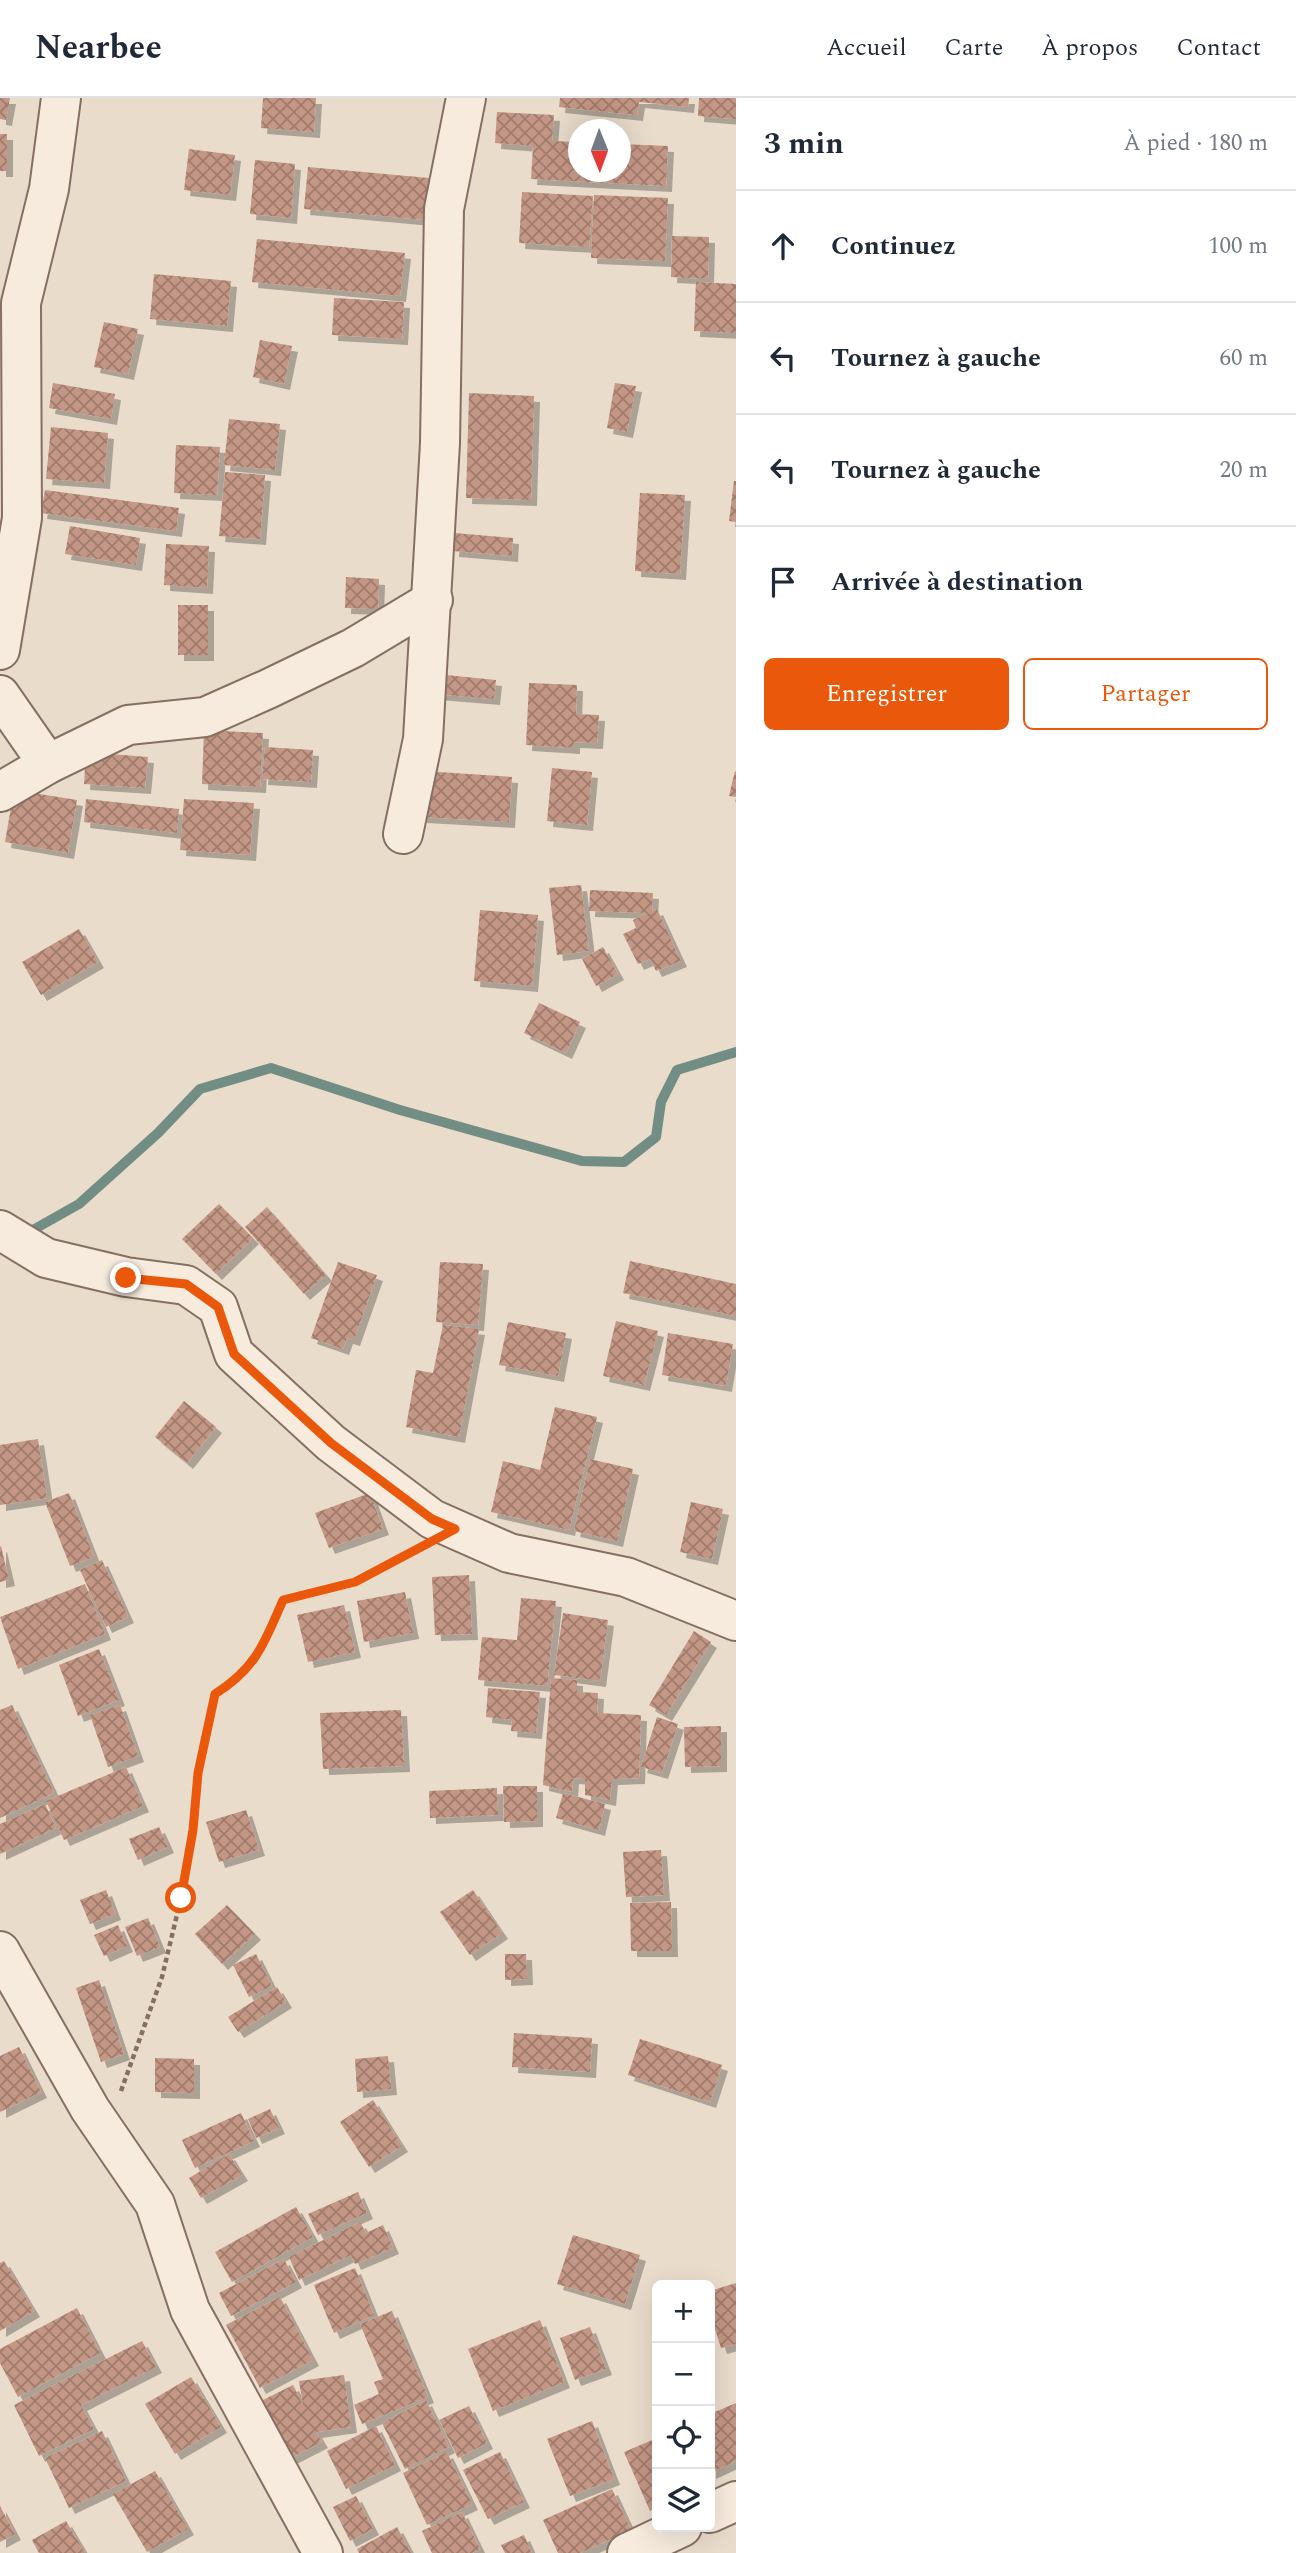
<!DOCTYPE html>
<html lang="fr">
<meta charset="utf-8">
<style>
body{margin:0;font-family:Spectral,serif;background:#f2f2f3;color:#1f2937}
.controls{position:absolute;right:21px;bottom:21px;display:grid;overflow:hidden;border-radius:10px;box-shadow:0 7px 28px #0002}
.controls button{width:63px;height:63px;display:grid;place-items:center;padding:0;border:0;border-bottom:2px solid #e0e1e3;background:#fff;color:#1f2937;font:35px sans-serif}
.compass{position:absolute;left:568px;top:21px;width:63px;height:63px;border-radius:50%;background:#fff;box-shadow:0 7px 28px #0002;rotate:179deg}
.stop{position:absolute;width:21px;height:21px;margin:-16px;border:5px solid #ea580c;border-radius:50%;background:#fff}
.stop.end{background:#ea580c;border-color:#fff;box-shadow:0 2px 7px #0008}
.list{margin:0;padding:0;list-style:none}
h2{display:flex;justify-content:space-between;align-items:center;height:91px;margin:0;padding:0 28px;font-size:30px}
h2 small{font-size:23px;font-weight:400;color:#747a83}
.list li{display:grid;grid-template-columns:46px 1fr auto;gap:21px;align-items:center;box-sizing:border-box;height:112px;padding:0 28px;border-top:2px solid #e0e1e3}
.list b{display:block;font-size:26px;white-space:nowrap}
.list em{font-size:23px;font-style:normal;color:#747a83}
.actions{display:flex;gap:14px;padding:21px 28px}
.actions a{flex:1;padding:16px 0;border:2px solid #ea580c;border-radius:10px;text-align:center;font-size:24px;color:#ea580c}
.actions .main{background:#ea580c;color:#fff}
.icon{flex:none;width:38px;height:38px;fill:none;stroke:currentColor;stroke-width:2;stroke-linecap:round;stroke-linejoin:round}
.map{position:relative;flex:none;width:736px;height:2455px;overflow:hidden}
header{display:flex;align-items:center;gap:42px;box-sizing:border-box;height:98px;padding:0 35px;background:#fff;border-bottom:2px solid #e0e1e3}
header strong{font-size:33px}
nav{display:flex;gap:38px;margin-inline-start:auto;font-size:24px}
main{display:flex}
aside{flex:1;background:#fff}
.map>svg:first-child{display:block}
</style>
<header>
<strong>Nearbee</strong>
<nav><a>Accueil</a><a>Carte</a><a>À propos</a><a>Contact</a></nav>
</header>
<main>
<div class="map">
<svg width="736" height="2455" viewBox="0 0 736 2455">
<defs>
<pattern id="building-cross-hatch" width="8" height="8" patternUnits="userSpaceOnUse" patternTransform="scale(1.75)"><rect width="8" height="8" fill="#c49685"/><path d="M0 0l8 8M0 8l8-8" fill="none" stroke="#a07b6c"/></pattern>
<filter id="shadow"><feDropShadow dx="6" dy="6" stdDeviation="0" flood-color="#0004"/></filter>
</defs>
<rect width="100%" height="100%" fill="#eadccb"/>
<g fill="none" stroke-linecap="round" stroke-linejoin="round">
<path stroke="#728d83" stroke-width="10" d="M24 1137 79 1106 158 1035 200 991 271 970 400 1012 582 1063 624 1064 656 1039 661 1004 677 972 736 954"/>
</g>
<g fill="url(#building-cross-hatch)" filter="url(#shadow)">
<path d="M0 0H10L6 22 0 21Z"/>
<path d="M263 0H316L314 34 261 30Z"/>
<path d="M560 0H689L688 9 639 4 637 17 559 9Z"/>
<path d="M699 0H736V21L698 18Z"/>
<path d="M497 14 554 17 552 43 578 44V74H620V46L668 48 666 88 531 81 533 48 495 45Z"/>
<rect x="0" y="36" width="7" height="37"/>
<path d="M189 51 235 57 230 97 184 92Z"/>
<path d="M255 62 295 66 291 120 250 116Z"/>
<path d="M308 69 429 80 426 122 304 111Z"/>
<path d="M522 94 593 98 589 149 519 145Z"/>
<path d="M594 97 668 100 665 163 591 160Z"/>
<path d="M672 138 709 139 708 181 671 179Z"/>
<path d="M257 141 405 155 400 198 252 184Z"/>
<path d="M154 176 231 183 227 228 150 221Z"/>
<path d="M696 184 736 186V235L694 233Z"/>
<path d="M334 200 404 204 402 241 332 237Z"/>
<path d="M104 224 138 231 128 276 94 269Z"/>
<path d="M260 242 292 248 284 286 253 279Z"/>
<path d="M53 285 115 296 111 321 49 310Z"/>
<path d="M615 285 636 288 627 334 607 330Z"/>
<path d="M469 295 534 298 531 402 466 400Z"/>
<path d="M229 321 280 326 275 372 224 367Z"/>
<path d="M51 329 108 335 104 385 46 381Z"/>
<path d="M176 347 220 349 217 397 174 395Z"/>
<path d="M225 374 265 377 260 441 219 438Z"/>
<path d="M734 383H736V424L729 423Z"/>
<path d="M45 392 179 410 176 433 41 415Z"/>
<path d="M640 395 685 397 680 476 635 473Z"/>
<path d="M70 428 140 440 136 467 65 456Z"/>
<path d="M454 435 513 440 512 458 453 453Z"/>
<path d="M166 446 209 448 207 490 164 487Z"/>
<path d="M346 479 379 481 378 511 345 510Z"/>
<rect x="178" y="507" width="30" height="50"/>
<path d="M436 576 496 582 494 601 434 596Z"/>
<path d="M529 585 577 587 576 616 599 617 597 645 574 644V650L526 647Z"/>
<path d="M204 632 263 635 260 689 202 686Z"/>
<path d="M265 649 313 652 311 684 262 681Z"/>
<path d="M86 654 148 659 145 690 84 686Z"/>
<path d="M552 670 592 674 587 727 547 723Z"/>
<path d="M424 673 512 679 509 724 421 719Z"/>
<path d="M735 673 736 674V699L729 698Z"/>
<path d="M14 692 77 702 68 755 5 744Z"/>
<path d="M86 701 179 711 177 735 84 724Z"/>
<path d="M184 701 254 705 250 757 180 752Z"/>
<path d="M581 787 589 853 557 857 549 790Z"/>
<path d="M590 792 653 795 652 813 657 811 681 863 656 873 650 861 638 866 623 836 636 830 633 822 647 815 589 813Z"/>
<path d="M480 812 538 817 532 888 474 883Z"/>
<path d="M79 831 98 864 41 897 22 864Z"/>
<path d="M603 849 618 876 596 888 582 861Z"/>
<path d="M539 905 580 924 566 955 524 935Z"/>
<path d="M219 1106 253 1140 216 1176 182 1141Z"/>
<path d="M267 1109 326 1177 304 1196 245 1129Z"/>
<path d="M630 1163 736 1186V1218L623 1195Z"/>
<path d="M338 1164 377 1177 354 1242 347 1240 343 1251 311 1240Z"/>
<path d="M440 1164 483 1166 478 1227 436 1224Z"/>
<path d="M616 1223 658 1233 644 1287 603 1278Z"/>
<path d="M508 1224 566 1235 558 1278 499 1267Z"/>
<path d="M443 1227 479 1231 459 1339 406 1329 416 1272 433 1275Z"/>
<path d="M668 1235 733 1246 726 1288 662 1277Z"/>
<path d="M184 1303 216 1329 187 1365 155 1339Z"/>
<path d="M555 1309 597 1319 569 1432 491 1414 503 1363 540 1372Z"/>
<path d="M38 1341 47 1400 0 1407V1347Z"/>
<path d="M590 1361 633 1371 617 1443 574 1433Z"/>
<path d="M69 1395 94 1459 70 1468 45 1404Z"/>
<path d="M370 1395 383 1431 329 1450 315 1415Z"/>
<path d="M691 1404 723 1411 712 1461 680 1454Z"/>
<path d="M1 1448 9 1482 0 1484V1449Z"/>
<path d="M102 1462 128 1519 106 1529 80 1472Z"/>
<path d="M469 1477 472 1536 435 1537 432 1479Z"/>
<path d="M85 1486 105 1536 18 1571 0 1519Z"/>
<path d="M405 1494 413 1535 364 1544 357 1503Z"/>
<path d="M521 1500 556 1503 547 1588 478 1582 482 1539 517 1542Z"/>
<path d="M344 1507 355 1554 308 1564 297 1517Z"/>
<path d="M563 1515 608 1522 600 1583 554 1577Z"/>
<path d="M694 1533 711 1544 666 1617 649 1607Z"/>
<path d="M99 1551 119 1602 78 1618 59 1567Z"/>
<path d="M551 1580 577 1582V1594L598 1595 597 1615 641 1617 639 1680 612 1681 610 1702 585 1697V1681L573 1680 572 1694 543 1687Z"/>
<path d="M488 1590 540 1594 536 1635 511 1633 512 1622 486 1619Z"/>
<path d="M12 1607 54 1695 0 1720V1612Z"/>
<path d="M120 1607 138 1658 108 1669 90 1617Z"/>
<path d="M401 1612 404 1668 323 1671 320 1615Z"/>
<path d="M657 1619 678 1626 662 1675 641 1669Z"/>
<path d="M721 1628V1668L685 1669 684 1629Z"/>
<path d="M126 1669 143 1708 64 1742 46 1703Z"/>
<path d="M503 1688H537V1723L504 1724Z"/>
<path d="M497 1690 498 1717 430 1720 429 1693Z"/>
<path d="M563 1695 605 1706 599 1732 556 1720Z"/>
<path d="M45 1706 56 1730 0 1756V1726Z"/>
<path d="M246 1712 259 1752 219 1764 206 1724Z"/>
<path d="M159 1729 168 1749 138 1762 129 1741Z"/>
<path d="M661 1752 664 1797 626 1799 623 1754Z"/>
<path d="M106 1792 115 1816 90 1826 80 1802Z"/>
<path d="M473 1792 502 1835 470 1857 440 1814Z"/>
<path d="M671 1804 672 1853H631L630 1805Z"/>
<path d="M227 1807 255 1836 222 1866 195 1836Z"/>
<path d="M148 1820 160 1849 137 1858 125 1829Z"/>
<path d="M118 1827 127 1848 104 1858 94 1837Z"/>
<path d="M256 1856 272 1888 249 1899 233 1867Z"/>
<path d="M505 1856H526L527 1881 505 1882Z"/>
<path d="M99 1882 124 1956 101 1964 76 1890Z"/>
<path d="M277 1889 286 1904 238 1934 228 1919Z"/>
<path d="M514 1935 592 1940 590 1974 512 1969Z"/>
<path d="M640 1941 722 1967 710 2004 628 1977Z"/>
<path d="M19 1949 41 1994 0 2014V1958Z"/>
<path d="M388 1958 391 1991 357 1994 355 1961Z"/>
<path d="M155 1960 194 1961V1995L155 1994Z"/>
<path d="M373 2002 402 2048 369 2069 340 2024Z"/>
<path d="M270 2011 279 2030 256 2040 248 2021Z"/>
<path d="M241 2015 254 2043 195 2070 182 2042Z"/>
<path d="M229 2056 242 2077 201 2100 189 2080Z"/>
<path d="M358 2094 367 2115 318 2137 308 2116Z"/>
<path d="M296 2109 313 2139 232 2184 215 2154Z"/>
<path d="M360 2124 366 2135 383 2127 393 2150 355 2166 351 2157 299 2182 289 2159Z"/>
<path d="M573 2137 640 2157 625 2206 557 2186Z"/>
<path d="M284 2161 296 2184 231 2218 219 2195Z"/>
<path d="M4 2163 34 2213 0 2233V2165Z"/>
<path d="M355 2170 374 2217 334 2235 314 2187Z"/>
<path d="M736 2185V2246L721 2250 710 2216V2193Z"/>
<path d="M280 2199 313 2262 260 2290 226 2227Z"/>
<path d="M77 2210 100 2255 18 2299 0 2265V2251Z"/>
<path d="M392 2213 428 2299 362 2326 354 2307 379 2296 374 2284 383 2281 360 2226Z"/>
<path d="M540 2222 564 2284 493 2313 468 2251Z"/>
<path d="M590 2229 606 2271 575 2282 560 2240Z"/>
<path d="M142 2243 156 2269 81 2307 94 2331 39 2358 14 2307Z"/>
<path d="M344 2277 351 2329 316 2334 322 2344 289 2361 259 2304 293 2287 303 2307 299 2283Z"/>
<path d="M191 2279 221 2329 175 2356 145 2306Z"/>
<path d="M426 2302 449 2349 405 2371 382 2325Z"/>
<path d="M736 2305V2363L710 2375V2316Z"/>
<path d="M469 2308 487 2345 458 2360 439 2322Z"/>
<path d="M592 2323 614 2381 570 2398 547 2341Z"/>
<path d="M376 2328 395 2367 346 2391 327 2353Z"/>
<path d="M102 2333 126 2383 69 2410 45 2360Z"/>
<path d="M657 2340V2410L650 2413 624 2354Z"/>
<path d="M447 2354 472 2406 427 2427 403 2375Z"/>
<path d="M500 2354 524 2404 488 2421 463 2372Z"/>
<path d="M155 2373 188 2431 147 2454 113 2396Z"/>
<path d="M612 2391 631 2432 580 2455H558L543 2422Z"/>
<path d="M356 2398 373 2431 350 2443 333 2409Z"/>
<path d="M0 2408 15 2436 0 2444Z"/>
<path d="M462 2414 480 2451 472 2455H432L422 2433Z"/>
<path d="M66 2423 85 2455H39L32 2442Z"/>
<path d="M397 2429 411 2455H359L357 2451Z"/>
<path d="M524 2437 532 2455H505L501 2447Z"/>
</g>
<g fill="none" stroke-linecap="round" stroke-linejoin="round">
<defs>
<g id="minor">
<path d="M0 552 22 420 21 205 49 91 61 0"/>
<path d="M0 597 48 666"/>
<path d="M0 694 48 666 128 627 205 619 268 591 353 550 433 502"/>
<path d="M403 736 423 641 440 345 444 111 466 0"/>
<path d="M0 1132 46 1160 126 1179 186 1187 218 1209 234 1256 331 1345 432 1421 509 1455 626 1479 736 1523"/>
<path d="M0 1853 90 2011 155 2106 190 2212 323 2455"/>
<path d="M710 2415 736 2403"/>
<path d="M627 2455 682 2429"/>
</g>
</defs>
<use href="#minor" stroke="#856f61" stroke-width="42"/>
<path stroke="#856f61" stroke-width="4.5" stroke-dasharray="5 3.5" stroke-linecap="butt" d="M121 1993 162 1879 181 1800 193 1733 198 1675 215 1596C256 1570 264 1546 283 1502L355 1484 414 1453"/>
<use href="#minor" stroke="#f6ebdd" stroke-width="38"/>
</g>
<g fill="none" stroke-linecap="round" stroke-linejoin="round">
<path stroke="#ea580c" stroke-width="9" d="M126 1180 186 1186 218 1209 234 1256 331 1345 432 1421 455 1431 355 1484 283 1502C264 1546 256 1570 215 1596L198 1675 193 1732 181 1800"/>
</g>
</svg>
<div class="controls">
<button>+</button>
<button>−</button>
<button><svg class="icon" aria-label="locate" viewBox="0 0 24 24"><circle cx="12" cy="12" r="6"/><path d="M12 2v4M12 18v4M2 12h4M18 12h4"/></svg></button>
<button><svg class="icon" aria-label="layers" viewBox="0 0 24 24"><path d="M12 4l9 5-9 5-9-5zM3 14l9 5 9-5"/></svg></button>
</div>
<svg class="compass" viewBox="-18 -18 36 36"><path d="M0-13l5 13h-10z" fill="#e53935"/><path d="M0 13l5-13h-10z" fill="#747a83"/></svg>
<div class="stop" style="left:181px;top:1800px"></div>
<div class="stop end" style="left:126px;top:1180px"></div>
</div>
<aside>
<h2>3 min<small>À pied · 180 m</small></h2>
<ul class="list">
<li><svg class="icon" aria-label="ahead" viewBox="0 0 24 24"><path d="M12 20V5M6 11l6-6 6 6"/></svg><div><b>Continuez</b></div><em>100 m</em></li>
<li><svg class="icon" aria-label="left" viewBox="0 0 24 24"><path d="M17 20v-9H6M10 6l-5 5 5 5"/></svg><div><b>Tournez à gauche</b></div><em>60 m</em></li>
<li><svg class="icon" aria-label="left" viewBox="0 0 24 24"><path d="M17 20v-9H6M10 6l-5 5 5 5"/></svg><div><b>Tournez à gauche</b></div><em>20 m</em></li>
<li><svg class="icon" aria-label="arrive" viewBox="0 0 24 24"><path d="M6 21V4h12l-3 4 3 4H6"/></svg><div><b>Arrivée à destination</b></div></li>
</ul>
<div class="actions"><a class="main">Enregistrer</a><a>Partager</a></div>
</aside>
</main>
